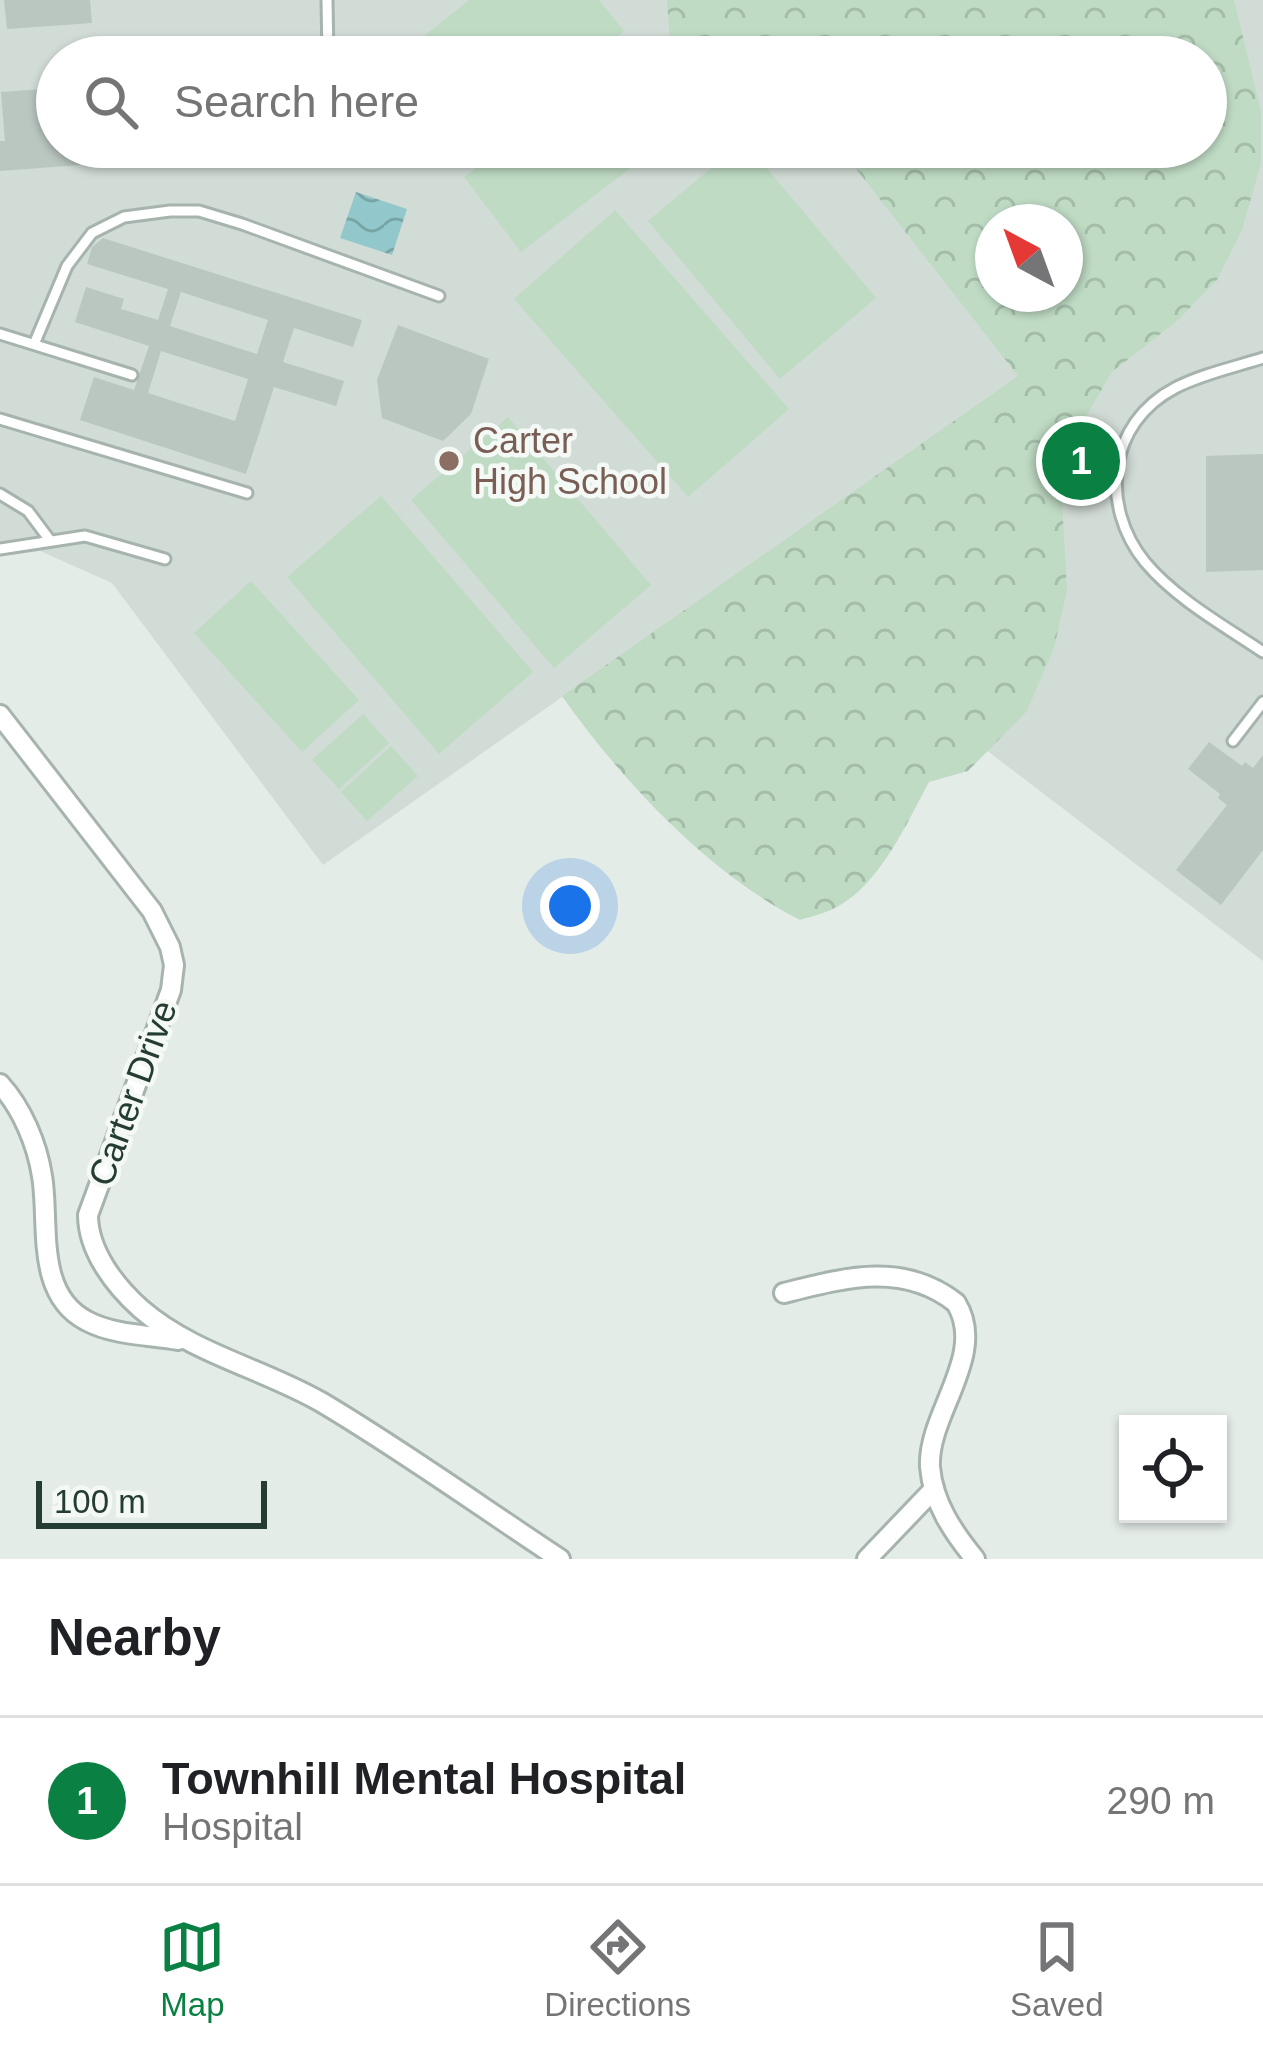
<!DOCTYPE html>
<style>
body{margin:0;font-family:Arial,sans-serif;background:#f2f2f2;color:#202124}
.controls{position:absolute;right:36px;bottom:36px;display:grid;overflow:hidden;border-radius:0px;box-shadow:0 3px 9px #0004}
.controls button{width:108px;height:108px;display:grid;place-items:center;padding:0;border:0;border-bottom:3px solid #e0e0e0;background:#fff;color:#202124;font:60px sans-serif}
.compass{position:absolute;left:975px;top:204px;width:108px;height:108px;border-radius:50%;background:#fff;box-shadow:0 3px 9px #0004;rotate:319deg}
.scale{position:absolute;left:36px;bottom:30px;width:231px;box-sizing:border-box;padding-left:12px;border:6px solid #253c33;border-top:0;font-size:33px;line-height:42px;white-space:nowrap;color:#253c33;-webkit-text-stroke:9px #f4f9f6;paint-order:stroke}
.you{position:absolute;left:570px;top:906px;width:42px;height:42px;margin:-30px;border:9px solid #fff;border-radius:50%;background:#1a73e8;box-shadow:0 0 0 18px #1a73e833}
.badge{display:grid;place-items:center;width:78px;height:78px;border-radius:50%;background:#0b8043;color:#fff;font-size:39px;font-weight:700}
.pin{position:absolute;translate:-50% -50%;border:6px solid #fff;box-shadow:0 3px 12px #0006}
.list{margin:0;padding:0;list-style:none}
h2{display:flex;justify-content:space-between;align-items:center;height:156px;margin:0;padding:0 48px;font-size:51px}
h2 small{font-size:39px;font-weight:400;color:#757577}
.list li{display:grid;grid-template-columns:78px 1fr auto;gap:36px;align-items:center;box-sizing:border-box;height:168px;padding:0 48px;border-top:3px solid #e0e0e0}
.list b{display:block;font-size:45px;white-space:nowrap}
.list p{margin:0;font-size:39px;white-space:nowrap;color:#757577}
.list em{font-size:39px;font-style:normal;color:#757577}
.icon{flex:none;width:66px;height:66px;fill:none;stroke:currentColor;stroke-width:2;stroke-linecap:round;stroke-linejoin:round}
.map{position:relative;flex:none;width:1263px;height:1559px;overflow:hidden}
.search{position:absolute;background:#fff;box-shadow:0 3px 9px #0004;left:36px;right:36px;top:36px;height:132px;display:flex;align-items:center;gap:30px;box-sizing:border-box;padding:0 42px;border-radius:66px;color:#757577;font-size:45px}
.sheet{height:324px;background:#fff}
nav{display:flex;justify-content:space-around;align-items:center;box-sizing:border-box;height:168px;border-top:3px solid #e0e0e0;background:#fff;font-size:33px;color:#757577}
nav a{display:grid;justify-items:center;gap:6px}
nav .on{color:#0b8043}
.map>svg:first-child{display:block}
</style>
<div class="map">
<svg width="1263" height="1559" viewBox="0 0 1263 1559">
<defs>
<pattern id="forest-crowns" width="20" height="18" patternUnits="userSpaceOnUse" patternTransform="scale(3)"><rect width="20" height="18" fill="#bfdbc4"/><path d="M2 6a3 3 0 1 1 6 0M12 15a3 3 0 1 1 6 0" fill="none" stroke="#a4bda9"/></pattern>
<pattern id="water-waves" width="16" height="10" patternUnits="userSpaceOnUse" patternTransform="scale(3)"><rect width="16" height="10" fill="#92c8cb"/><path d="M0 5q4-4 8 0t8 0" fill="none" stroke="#77a4a5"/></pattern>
</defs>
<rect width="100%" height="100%" fill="#e4ece8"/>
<path fill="#d2dcd6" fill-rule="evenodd" d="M0 0H1263V961L851 647 777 546 323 865 112 583 40 551 0 556ZM57 57H1206V147H57ZM993 222H1065V294H993Z"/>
<path fill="url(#forest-crowns)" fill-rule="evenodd" d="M667 0H1234L1261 111V163L1242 230 1217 280 1178 320 1112 372 1082 423 1062 500 1067 590 1054 648 1027 711 968 771 929 782C906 824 881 883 837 907 826 913 812 916 800 920 708 873 621 780 562 696L1018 376 839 147H1206V57H679L670 43ZM993 222H1065V294H993Z"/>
<g fill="#bfdbc4">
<path d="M469 0H599L624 31 591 57H398Z"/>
<path d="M504 147H652L654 150 521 252 464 177Z"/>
<path d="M736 147H749L876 298 780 379 648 221Z"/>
<path d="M615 210 789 409 688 497 514 299Z"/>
<path d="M508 417 651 585 554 668 411 500Z"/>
<path d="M381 496 533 672 439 754 287 577Z"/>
<path d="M251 581 359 700 302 752 194 633Z"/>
<path d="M363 714 389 743 339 789 312 760Z"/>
<path d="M391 746 418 776 367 821 341 792Z"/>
</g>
<path fill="url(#water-waves)" d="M356 192 407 209 392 255 340 238Z"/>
<g fill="#bac6c0" fill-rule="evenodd">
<path d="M4 0H90L92 23 7 29Z"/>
<path d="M57 88V147H79L80 165 0 171V141H5L1 92Z"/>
<path d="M103 238 362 320 353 347 294 328 283 362 344 381 336 406 274 387 246 474 80 420 94 377 134 390 149 346 75 322 86 287 124 299 121 309 158 320 168 289 87 264 92 247ZM181 292 268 320 257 354 170 326ZM161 351 248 379 235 421 148 393Z"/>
<path d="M398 325 489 359 471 414 443 441 382 418 377 380Z"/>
<path d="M1263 454V570L1206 572V456Z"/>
<path d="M1209 742 1242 766 1245 762 1253 768 1263 755V850L1221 905 1176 870 1227 805 1218 798 1220 794 1188 769Z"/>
</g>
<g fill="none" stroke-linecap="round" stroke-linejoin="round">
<defs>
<g id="service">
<path d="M327 0 328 57"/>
<path d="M0 334 132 375"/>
<path d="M35 342 67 266 92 233 124 217 170 211H199L242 224 439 296"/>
<path d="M1263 358C1235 367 1202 374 1175 388 1108 423 1099 505 1145 562 1176 599 1223 625 1263 652"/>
<path d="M0 419 247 493"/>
<path d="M0 494 28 511 49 539"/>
<path d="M0 549 85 536 165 559"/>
<path d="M1233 741 1263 702"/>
</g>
<g id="minor">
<path d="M0 715 152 911 170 947 174 965 171 990 88 1215C88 1251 115 1286 141 1309 193 1354 262 1368 321 1402 402 1450 481 1507 560 1559"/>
<path d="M0 1084C22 1108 37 1144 42 1176 50 1222 34 1294 87 1321 113 1335 149 1335 178 1340"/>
<path d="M784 1293C844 1278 903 1261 956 1303 988 1355 927 1414 930 1467 933 1503 953 1532 975 1559"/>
<path d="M867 1559 934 1489"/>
</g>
</defs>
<use href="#service" stroke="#a7b4ae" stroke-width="15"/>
<use href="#minor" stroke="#a7b4ae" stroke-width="24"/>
<use href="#service" stroke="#fff" stroke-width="9"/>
<use href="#minor" stroke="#fff" stroke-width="18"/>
</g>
<circle fill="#8d6e63" stroke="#f4f9f6" stroke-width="4.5" cx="449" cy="461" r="12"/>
<g text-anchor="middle" stroke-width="9" stroke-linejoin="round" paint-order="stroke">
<g font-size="36" fill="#785e54" stroke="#f4f9f6" text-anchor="start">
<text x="473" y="453">Carter<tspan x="473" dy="41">High School</tspan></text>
</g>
<g font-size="36" fill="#253c33" stroke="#f4f9f6">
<text transform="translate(132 1093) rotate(-70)" y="13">Carter Drive</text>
</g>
</g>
</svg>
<div class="controls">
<button><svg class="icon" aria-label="locate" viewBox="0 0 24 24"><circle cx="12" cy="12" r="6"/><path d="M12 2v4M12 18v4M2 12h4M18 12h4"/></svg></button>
</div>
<svg class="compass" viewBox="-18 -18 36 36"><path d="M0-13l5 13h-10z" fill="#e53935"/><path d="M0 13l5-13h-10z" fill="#757577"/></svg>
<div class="scale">100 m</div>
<div class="you"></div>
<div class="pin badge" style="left:1081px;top:461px">1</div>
<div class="search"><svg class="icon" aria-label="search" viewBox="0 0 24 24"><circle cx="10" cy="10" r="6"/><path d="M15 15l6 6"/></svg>Search here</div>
</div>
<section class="sheet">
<h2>Nearby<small></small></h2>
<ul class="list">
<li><span class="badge">1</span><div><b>Townhill Mental Hospital</b><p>Hospital</p></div><em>290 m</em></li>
</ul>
</section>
<nav>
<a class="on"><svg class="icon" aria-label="map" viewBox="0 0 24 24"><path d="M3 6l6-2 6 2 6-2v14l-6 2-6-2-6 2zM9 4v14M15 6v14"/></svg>Map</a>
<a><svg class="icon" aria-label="directions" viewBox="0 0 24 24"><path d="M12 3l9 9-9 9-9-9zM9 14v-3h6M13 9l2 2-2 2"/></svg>Directions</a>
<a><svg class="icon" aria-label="saved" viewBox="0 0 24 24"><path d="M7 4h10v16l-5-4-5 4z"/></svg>Saved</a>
</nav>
